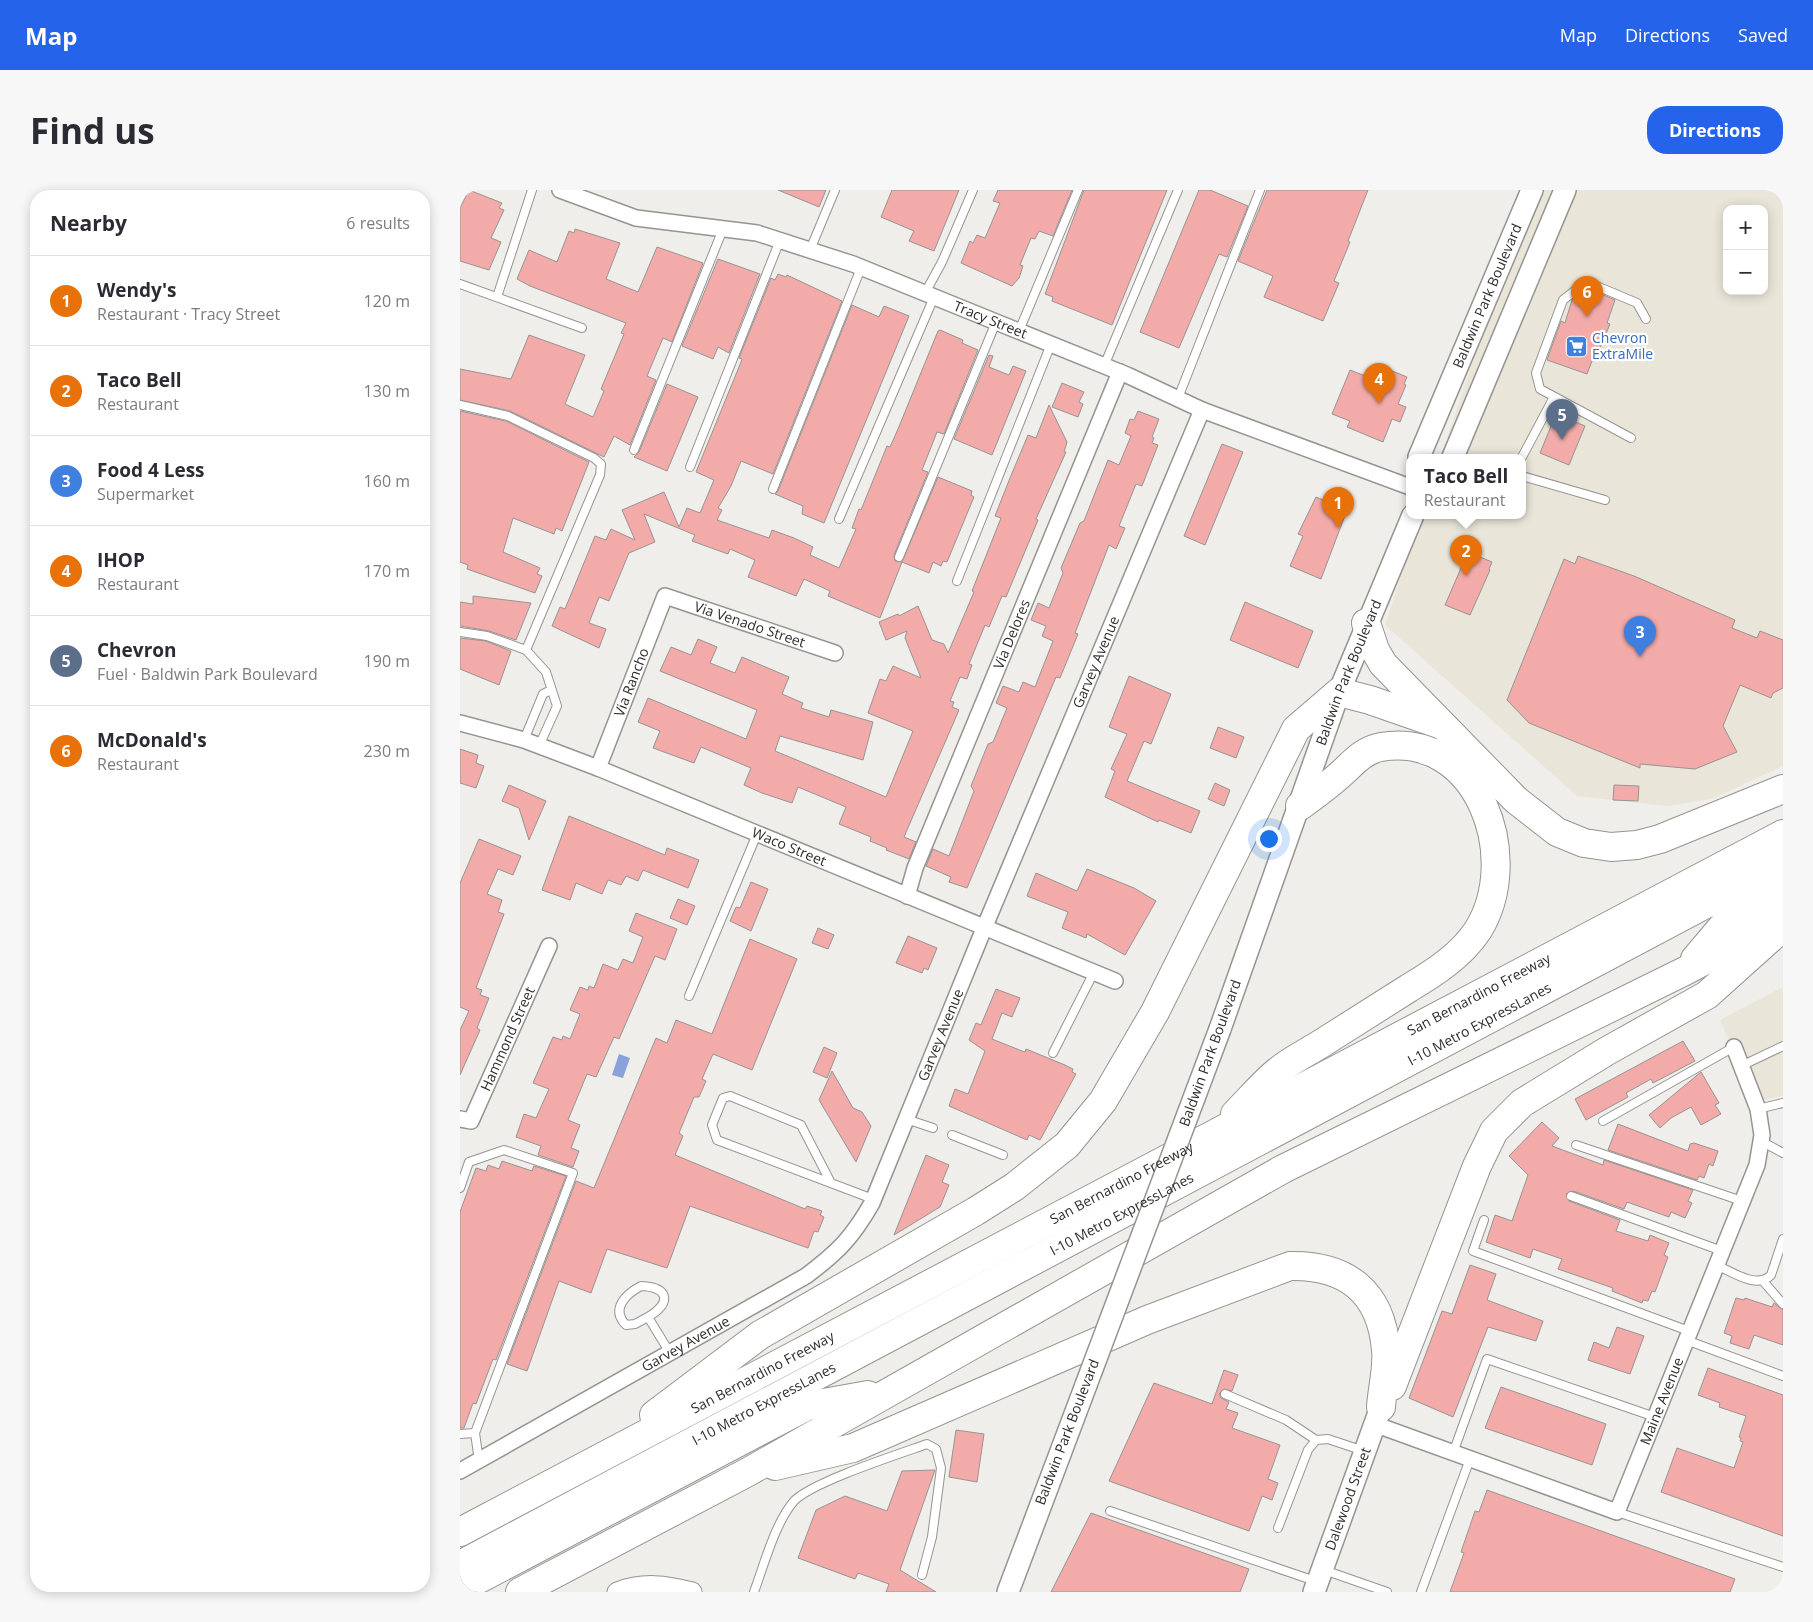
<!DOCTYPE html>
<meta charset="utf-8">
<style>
body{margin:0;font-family:"Open Sans",sans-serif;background:#f7f7f7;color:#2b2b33}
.controls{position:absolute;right:15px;top:15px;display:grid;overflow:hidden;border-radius:10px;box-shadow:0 2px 12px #0003}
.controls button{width:45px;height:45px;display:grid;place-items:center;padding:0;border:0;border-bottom:1px solid #e1e1e2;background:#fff;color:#2b2b33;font:25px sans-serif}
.you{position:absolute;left:808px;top:648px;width:18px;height:18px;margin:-12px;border:4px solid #fff;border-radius:50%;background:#1a73e8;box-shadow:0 0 0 8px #1a73e833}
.badge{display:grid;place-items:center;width:32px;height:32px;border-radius:50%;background:#2563eb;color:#fff;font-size:16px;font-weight:700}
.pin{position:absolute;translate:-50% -41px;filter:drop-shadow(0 1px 2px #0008)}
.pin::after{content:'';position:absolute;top:26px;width:18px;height:15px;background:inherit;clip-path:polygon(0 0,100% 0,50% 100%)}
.popup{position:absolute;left:946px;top:264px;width:120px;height:65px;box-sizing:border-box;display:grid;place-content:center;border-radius:10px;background:#fff;filter:drop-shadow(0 1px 4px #0005);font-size:16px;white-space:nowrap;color:#7c7c81}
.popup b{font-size:19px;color:#2b2b33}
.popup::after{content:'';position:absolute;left:50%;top:100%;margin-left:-10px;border:10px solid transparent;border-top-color:#fff}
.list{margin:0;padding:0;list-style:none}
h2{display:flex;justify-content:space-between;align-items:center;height:65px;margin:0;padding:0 20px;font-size:21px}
h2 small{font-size:16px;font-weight:400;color:#7c7c81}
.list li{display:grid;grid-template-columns:32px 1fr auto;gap:15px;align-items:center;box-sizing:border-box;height:90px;padding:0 20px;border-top:1px solid #e1e1e2}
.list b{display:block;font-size:19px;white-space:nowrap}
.list p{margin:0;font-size:16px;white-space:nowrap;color:#7c7c81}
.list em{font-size:16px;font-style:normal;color:#7c7c81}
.map{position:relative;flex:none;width:1323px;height:1402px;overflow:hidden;border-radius:20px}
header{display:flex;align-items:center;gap:30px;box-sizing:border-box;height:70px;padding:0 25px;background:#2563eb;color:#fff}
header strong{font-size:24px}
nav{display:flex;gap:28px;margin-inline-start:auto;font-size:18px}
.intro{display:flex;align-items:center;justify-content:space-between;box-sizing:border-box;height:120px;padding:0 30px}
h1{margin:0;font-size:35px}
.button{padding:12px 22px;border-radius:20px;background:#2563eb;color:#fff;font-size:18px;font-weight:700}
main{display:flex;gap:30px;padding:0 30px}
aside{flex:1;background:#fff;border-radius:20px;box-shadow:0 2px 12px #0003}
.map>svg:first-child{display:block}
</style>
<header>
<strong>Map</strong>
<nav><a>Map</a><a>Directions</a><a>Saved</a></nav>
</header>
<div class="intro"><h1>Find us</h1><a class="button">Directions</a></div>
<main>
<aside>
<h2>Nearby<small>6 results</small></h2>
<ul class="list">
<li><span class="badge" style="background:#e8710a">1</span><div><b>Wendy's</b><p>Restaurant · Tracy Street</p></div><em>120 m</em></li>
<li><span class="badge" style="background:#e8710a">2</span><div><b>Taco Bell</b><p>Restaurant</p></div><em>130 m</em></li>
<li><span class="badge" style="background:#3f7fe0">3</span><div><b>Food 4 Less</b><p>Supermarket</p></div><em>160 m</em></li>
<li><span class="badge" style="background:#e8710a">4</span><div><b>IHOP</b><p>Restaurant</p></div><em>170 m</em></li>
<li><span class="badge" style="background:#5c6f8a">5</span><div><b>Chevron</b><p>Fuel · Baldwin Park Boulevard</p></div><em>190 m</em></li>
<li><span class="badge" style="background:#e8710a">6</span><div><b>McDonald's</b><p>Restaurant</p></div><em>230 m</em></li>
</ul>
</aside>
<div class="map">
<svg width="1323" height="1402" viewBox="0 0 1323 1402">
<rect width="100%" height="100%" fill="#f0eeea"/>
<g fill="#e9e5d9" fill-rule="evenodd">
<path d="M1071 0H1323V576L1251 609 1207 616 1117 606 925 435 961 325H1062V267H981L1061 24ZM1267 19H1304V101H1267Z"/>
<path d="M1323 797V906L1296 911 1260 830Z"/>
</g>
<path fill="#89a3da" d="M159 864 170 868 163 888 152 885Z"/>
<g fill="#f3aba9" stroke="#989392">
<path d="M9 0 42 13 39 18 44 20 31 48 41 52 29 80 0 71V18Z"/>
<path d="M318 0H366L359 17Z"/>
<path d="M432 0H499L474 61 449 51 454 41 421 27Z"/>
<path d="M538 0H612L593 46 579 41 575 49 571 48 560 75 563 76 559 88 552 96 501 73 510 51 513 53 517 45 525 48 540 13 533 11Z"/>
<path d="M624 0H707L652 135 592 111 593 107 585 104Z"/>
<path d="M739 0H750L788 16 767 67 759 64 719 158 680 142Z"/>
<path d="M807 0H908L888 51 890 52 874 91 879 93 863 131 804 107 813 86 778 71Z"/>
<path d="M115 39 160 53 146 89 178 102 197 57 243 73 212 152 203 148 187 186 196 190 170 255 154 246 144 267 50 221 0 210V179L51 189 69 145 125 165 105 214 133 227 144 201 141 199 164 144 161 143 166 133 70 96 57 89 69 60 97 72 109 41 114 43Z"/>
<path d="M258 69 300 84 269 163 258 157 253 169 222 156Z"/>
<path d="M318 84 326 87 327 85 382 111 313 284 281 271 271 296 258 318 262 320 257 330 309 348 312 340 334 348 353 357 350 365 379 378 396 339 392 338 399 319 401 320 427 256 430 257 438 239 478 141 480 140 503 150 502 153 518 160 484 244 477 242 462 280 468 282 434 365 435 371 442 372 420 428 368 406 370 401 344 389 336 406 288 387 295 370 270 359 268 364 232 351 235 345 184 324 195 352 169 363 149 411 139 407 129 433 146 439 139 458 92 436 100 417 105 419 135 346 146 350 151 339 175 350 162 320 204 302 219 337 227 318 240 323 254 290 236 282 281 172 282 169 279 168 311 88 315 90Z"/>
<path d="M1132 100 1155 110 1147 133 1150 134 1135 170 1132 171 1127 184 1087 170 1101 131 1105 133 1112 110 1120 104Z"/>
<path d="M392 115 419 127 424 116 449 126 364 333 342 324 343 316 315 304 318 301Z"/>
<path d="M529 165 533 166 529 177 549 185 553 176 566 181 532 265 494 249Z"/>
<path d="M915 174 947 187 944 194 946 195 938 214 946 217 940 232 932 229 923 252 887 237 890 231 872 224 890 180 908 187Z"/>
<path d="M602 193 624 202 619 212 623 214 618 227 592 217Z"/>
<path d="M207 194 238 207 207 281 174 267 179 262Z"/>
<path d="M589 215 607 252 604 262H606L576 329 578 330 571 347 546 407 542 406 529 437 525 435 509 474 512 475 507 489 500 487 490 511 494 512 492 517 499 520 444 647 456 652 449 669 426 660 427 658 410 651 411 647 379 634 386 617 338 597 332 613 302 603 284 595 291 578 241 557 234 573 193 558 200 541 178 532 188 508 286 549 297 520 200 481 211 457 231 465 238 449 257 457 250 473 275 483 282 467 329 487 322 504 343 513 341 518 369 527 371 520 413 532 403 570 320 546 315 561 426 607 453 541 408 523 420 489 426 491 433 476 461 488 445 448 447 441 426 450 419 432 438 424 439 426 458 416 472 450 484 454 488 463 514 402 512 401 541 328 535 326 550 288 568 245 576 248Z"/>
<path d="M0 221 46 231 129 272 102 341 96 338 94 344 53 328 43 362 80 378 77 384 82 386 75 403 7 379 8 375 0 372Z"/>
<path d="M678 221 699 229 692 247 694 248 692 253 698 255 682 296 676 294 659 336 665 338 656 359 649 355 615 443 618 444 600 488 596 487 507 698 489 692 491 687 466 676 473 659 489 666 514 601 511 596 528 554 533 552 547 518 536 513 543 496 559 502 563 492 575 497 593 451 582 446 586 436 571 430 578 413 589 418 603 383 601 378 620 333 624 331 648 270 659 275 671 246 665 243 670 229 674 230Z"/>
<path d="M1096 224 1125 236 1109 275 1080 263Z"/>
<path d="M762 254 783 262 745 355 724 346Z"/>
<path d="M478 287 512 301 511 305 514 307 487 372 483 371 481 376 473 372 469 383 442 372Z"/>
<path d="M856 307 887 320 861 389 830 376 843 346 838 344Z"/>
<path d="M1008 362 1032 372 1029 379 1030 380 1010 425 985 415Z"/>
<path d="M1118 366 1174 386 1275 430 1272 438 1297 448 1300 441 1323 450V498L1313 503 1311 508 1280 495 1263 536 1277 562 1235 579 1180 574V578L1069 533 1047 510 1104 369 1115 374Z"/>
<path d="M13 406 71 413 56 450 29 441 0 436V412L13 414Z"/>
<path d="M785 412 853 441 838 478 770 450Z"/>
<path d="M0 448 26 451 51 461 39 495 0 479Z"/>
<path d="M669 486 711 504 691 554 684 551 667 591 740 621 731 643 699 630 698 632 645 607 655 581 651 579 667 544 649 537Z"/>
<path d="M758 537 784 547 776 568 750 558Z"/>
<path d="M0 559 18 565 16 573 24 576 16 598 0 593Z"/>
<path d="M755 593 770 600 764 616 748 609Z"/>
<path d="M49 595 86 611 69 650 59 618 42 611Z"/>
<path d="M1154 595 1179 596 1178 611 1153 610Z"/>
<path d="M109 626 205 665 207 658 239 670 228 698 183 680 178 691 166 686 161 695 148 690 142 704 116 693 110 710 82 700Z"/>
<path d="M19 649 61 666 53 685 38 679 27 704 42 710 38 722 44 724 16 798 22 800 20 805 29 808 17 838 20 840 0 885V840L9 821 0 817V693Z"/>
<path d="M627 679 674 698 696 711 665 765 627 744 626 748 602 738 608 722 567 706 576 683 617 701Z"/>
<path d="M291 692 308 699 291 741 270 731 276 717 280 718Z"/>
<path d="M218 709 235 716 227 735 210 728Z"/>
<path d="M176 723 217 739 205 770 195 766 159 849 154 847 136 887 127 884 108 930 120 935 111 958 119 961 113 977 78 965 81 956 56 947 64 924 76 928 89 899 73 893 93 847 102 850 103 846 110 849 120 824 110 820 120 797 128 800 129 796 134 798 143 774 158 780 163 769 173 773 183 747 169 741Z"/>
<path d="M358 738 374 745 368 759 352 753Z"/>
<path d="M448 746 477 758 468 780 464 778 462 783 436 773Z"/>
<path d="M290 749 337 769 292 880 253 864 242 889 246 891 239 907H234L219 943 223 946 215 965 345 1019 347 1016 362 1021 360 1025 364 1027 358 1042 354 1041 348 1058 230 1016 207 1078 147 1059 131 1103 99 1091 67 1181 47 1174 116 991 134 998 196 848 207 853 216 830 252 844Z"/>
<path d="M536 799 560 808 552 827 542 823 532 849 562 861 565 862 566 859 605 875 613 879 612 882 616 884 580 950 569 945 567 950 489 916 495 899 508 904 525 861 509 850 516 833 521 835Z"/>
<path d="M1223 851 1235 871 1193 893 1191 889 1166 903 1168 907 1126 930 1115 909Z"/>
<path d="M364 857 377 863 367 888 353 882Z"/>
<path d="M372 881 393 918 402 922 411 936 396 972 359 910Z"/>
<path d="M1241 882 1259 913 1255 915 1261 924 1241 935 1231 917 1211 928 1200 938 1189 925Z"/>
<path d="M1082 932 1099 948 1092 956 1143 975 1144 970 1233 1000 1228 1011 1232 1013 1225 1028 1211 1022 1209 1027 1167 1012 1164 1019 1113 1001 1106 1004 1109 1011 1160 1030 1156 1041 1188 1051 1190 1045 1209 1053 1204 1065 1208 1067 1195 1102 1192 1101 1188 1111 1183 1110 1182 1113 1152 1101 1153 1098 1098 1079 1102 1069 1073 1059 1070 1068 1026 1052 1035 1025 1052 1031 1068 985 1049 966Z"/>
<path d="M1158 934 1228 961 1230 954 1234 953 1258 961 1253 976 1249 974 1244 988 1239 986 1237 990 1148 960Z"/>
<path d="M466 965 489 975 482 992 489 995 480 1017 434 1045Z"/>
<path d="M42 971 72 981 74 976 106 986 36 1170 33 1169 16 1214 13 1213 4 1238H0V1022L16 978 26 981 28 975 39 979Z"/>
<path d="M1010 1075 1036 1084 1027 1110 1083 1131 1076 1151 1028 1137 993 1227 949 1208 982 1121 992 1124Z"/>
<path d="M1276 1108 1284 1110 1285 1108 1312 1117 1314 1113 1323 1120V1155L1294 1145 1289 1159 1270 1153 1272 1146 1264 1143Z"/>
<path d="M1157 1137 1184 1146 1170 1184 1128 1170 1134 1152 1149 1158Z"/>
<path d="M1248 1178 1323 1205V1346L1201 1302 1217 1258 1274 1278 1283 1252 1280 1251 1281 1248 1279 1247 1286 1226 1259 1217 1260 1213 1238 1205Z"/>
<path d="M764 1180 778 1185 772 1201 764 1199 759 1204 761 1208 769 1212 766 1219 778 1223 772 1238 820 1255 808 1289 818 1293 812 1310 802 1306 789 1341 649 1291 694 1193 752 1214Z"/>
<path d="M1041 1197 1146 1234 1132 1275 1025 1238Z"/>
<path d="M496 1240 524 1244 517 1292 489 1287Z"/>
<path d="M475 1280 440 1380 476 1402H426L429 1394 398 1383 395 1389 338 1368 356 1320 385 1306 427 1321 442 1281Z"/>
<path d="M1027 1300 1275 1389 1270 1402H990L1004 1363 1001 1362 1015 1321 1019 1322Z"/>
<path d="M631 1323 789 1379 780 1402H591Z"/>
</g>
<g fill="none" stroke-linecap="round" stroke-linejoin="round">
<defs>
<g id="service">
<path d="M350 60 375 0"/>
<path d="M0 94 122 138"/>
<path d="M465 103 482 72 513 0"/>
<path d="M37 107 72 0"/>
<path d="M559 141 618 0"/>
<path d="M644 176 718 0"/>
<path d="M718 208 800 0"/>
<path d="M0 215 48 226 134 268 141 274 140 285 66 460"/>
<path d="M1171 248 1080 199 1076 183 1103 110 1117 99 1132 94 1177 113 1186 129"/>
<path d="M174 260 263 39"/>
<path d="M1062 267 1094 207"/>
<path d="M230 277 320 50"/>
<path d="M1062 286 1145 310"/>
<path d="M313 299 401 78"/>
<path d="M379 329 474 107"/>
<path d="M439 367 536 132"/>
<path d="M497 391 591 154"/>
<path d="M0 442 27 446 66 460 86 482 97 516 79 556"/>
<path d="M64 550 83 504 91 500"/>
<path d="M229 806 297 644"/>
<path d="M593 863 634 782"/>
<path d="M1281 876 1323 856"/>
<path d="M1298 919 1323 913"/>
<path d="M446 929 473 938"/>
<path d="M1143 931 1274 857"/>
<path d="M492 945 543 965"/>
<path d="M1301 951 1323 963"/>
<path d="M1116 955 1282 1011"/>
<path d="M371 993 341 935 270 906 263 908 252 935 257 950 413 1009"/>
<path d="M0 998 9 972 44 960 113 983 15 1243 19 1271"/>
<path d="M1111 1006 1262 1061"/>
<path d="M1024 1030 1013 1061 1229 1141"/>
<path d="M1256 1075C1271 1081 1297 1100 1311 1085L1323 1049"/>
<path d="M1302 1090 1323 1114"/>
<path d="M188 1127C212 1113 209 1097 181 1096 166 1104 150 1119 166 1135L175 1134 188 1127 210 1163"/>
<path d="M1226 1150 1323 1186"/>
<path d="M765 1204 826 1230 856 1250"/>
<path d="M0 1244 15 1243"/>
<path d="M993 1263 1027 1169 1195 1227"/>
<path d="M650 1321 855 1391"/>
<path d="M1157 1322 1323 1377"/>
<path d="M818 1338 848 1260 856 1250 868 1249 904 1261"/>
<path d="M864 1380 927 1402"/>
<path d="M294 1402C304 1375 315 1333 334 1311 352 1292 439 1264 467 1254L476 1259 481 1278 472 1347 462 1385"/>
<path d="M961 1402 1010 1269"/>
</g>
<g id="minor">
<path id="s1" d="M100 0 176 28 297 43 393 74 667 185 742 220 950 297"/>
<path id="s2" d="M0 533 64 550 138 578 655 791"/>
<path id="s3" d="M138 578 205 406 375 463"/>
<path id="s4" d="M447 706 455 678 660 182"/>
<path id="s5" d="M0 929 11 931 89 756"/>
<path id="s6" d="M914 1234 1157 1322 1297 975 1302 945 1298 919 1274 857"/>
<path id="s7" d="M0 1281 346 1086C378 1062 392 1048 412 1013L525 736 742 220"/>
</g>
<path id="tertiary" d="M157 1402C183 1392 206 1395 232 1402"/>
<g id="secondary">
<path id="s8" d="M959 267 1072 0"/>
<path d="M993 267 1105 0"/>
<path id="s9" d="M760 839 879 502 953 325"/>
<path d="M548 1402 626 1195"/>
<path id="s10" d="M854 1402 921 1217"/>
</g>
<g id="motorway">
<path d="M906 433 915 460 923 474 1056 610 1097 642 1124 653 1151 657 1177 655 1200 649 1323 599"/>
<path d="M1235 769 1268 730 1323 700"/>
<path d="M775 924C789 910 802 894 818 881 830 871 846 863 859 855 889 836 919 817 949 798 974 783 1002 765 1018 740 1063 668 1019 541 921 557 904 560 894 572 882 583 869 595 854 606 840 616"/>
<path d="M932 1196 1017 976 1034 941 1062 913 1147 861 1247 805 1315 744"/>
<path d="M194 1225 300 1145 516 1021 554 997 607 955 643 911 695 822 836 539 879 502 910 510 982 535"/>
<path d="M315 1276 393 1258 687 1130 830 1076C886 1075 921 1101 926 1160 928 1177 922 1200 921 1217"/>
<path id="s11" d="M0 1342 1323 644"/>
<path id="s12" d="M0 1375 1323 673"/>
<path d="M0 1399 347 1216 408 1205"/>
<path d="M60 1402 288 1282 823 979 1227 780 1323 728"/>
</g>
</defs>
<use href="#service" stroke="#969490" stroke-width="10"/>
<use href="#minor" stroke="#969490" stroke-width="18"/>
<use href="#tertiary" stroke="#969490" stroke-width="21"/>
<use href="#secondary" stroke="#969490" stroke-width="24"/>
<use href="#motorway" stroke="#969490" stroke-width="30"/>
<use href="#service" stroke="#fff" stroke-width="8"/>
<use href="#minor" stroke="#fff" stroke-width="15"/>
<use href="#tertiary" stroke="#fff" stroke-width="19"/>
<use href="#secondary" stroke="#fff" stroke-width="21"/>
<use href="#motorway" stroke="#fff" stroke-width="28"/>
<defs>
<path id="secondary-bridge" d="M626 1195 760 839"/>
</defs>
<use href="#secondary-bridge" stroke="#969490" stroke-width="24" stroke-linecap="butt"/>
<use href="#secondary-bridge" stroke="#fff" stroke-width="21"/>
</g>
<defs>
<symbol id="supermarket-square" viewBox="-11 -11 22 22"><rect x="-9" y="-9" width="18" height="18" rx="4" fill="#3f7fe0" stroke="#fff"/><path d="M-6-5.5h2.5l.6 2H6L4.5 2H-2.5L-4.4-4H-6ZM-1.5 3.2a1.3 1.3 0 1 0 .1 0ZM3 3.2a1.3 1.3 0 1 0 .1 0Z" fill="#fff"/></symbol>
</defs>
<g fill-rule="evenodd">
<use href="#supermarket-square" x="1104" y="144" width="25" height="25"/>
</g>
<g text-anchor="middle" stroke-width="4.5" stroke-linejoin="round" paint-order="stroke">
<g font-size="14" fill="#2e2d2b" stroke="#fff">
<text dy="5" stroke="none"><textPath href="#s8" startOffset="175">Baldwin Park Boulevard</textPath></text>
<text dy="5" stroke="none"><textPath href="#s1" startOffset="452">Tracy Street</textPath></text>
<text dy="5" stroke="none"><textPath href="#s3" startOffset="274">Via Venado Street</textPath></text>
<text dy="5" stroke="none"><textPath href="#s4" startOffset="282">Via Delores</textPath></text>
<text dy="5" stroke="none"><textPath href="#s7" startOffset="1082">Garvey Avenue</textPath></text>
<text dy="5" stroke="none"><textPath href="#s9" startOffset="379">Baldwin Park Boulevard</textPath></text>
<text dy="5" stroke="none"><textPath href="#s3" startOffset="92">Via Rancho</textPath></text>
<text dy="5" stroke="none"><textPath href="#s2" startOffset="352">Waco Street</textPath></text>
<text dy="5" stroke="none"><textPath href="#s11" startOffset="1152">San Bernardino Freeway</textPath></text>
<text dy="5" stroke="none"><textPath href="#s12" startOffset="1154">I-10 Metro ExpressLanes</textPath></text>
<text dy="5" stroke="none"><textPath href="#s7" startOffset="678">Garvey Avenue</textPath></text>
<text dy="5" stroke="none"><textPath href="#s5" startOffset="101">Hammond Street</textPath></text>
<text transform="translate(750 863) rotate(-70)" y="5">Baldwin Park Boulevard</text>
<text dy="5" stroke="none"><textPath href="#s11" startOffset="748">San Bernardino Freeway</textPath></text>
<text dy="5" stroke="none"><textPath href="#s12" startOffset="749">I-10 Metro ExpressLanes</textPath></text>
<text dy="5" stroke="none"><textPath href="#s7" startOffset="259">Garvey Avenue</textPath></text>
<text dy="5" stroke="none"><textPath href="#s11" startOffset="342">San Bernardino Freeway</textPath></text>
<text dy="5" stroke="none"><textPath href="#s6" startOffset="378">Maine Avenue</textPath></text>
<text dy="5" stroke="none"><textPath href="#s12" startOffset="344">I-10 Metro ExpressLanes</textPath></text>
<text transform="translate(607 1242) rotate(-69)" y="5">Baldwin Park Boulevard</text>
<text dy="5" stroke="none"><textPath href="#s10" startOffset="99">Dalewood Street</textPath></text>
</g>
<g font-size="14" fill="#366cbe" stroke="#fff" text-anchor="start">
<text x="1132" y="153">Chevron<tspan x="1132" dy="16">ExtraMile</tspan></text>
</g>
</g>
</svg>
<div class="controls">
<button>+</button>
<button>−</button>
</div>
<div class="you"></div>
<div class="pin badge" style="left:878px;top:338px;background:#e8710a">1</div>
<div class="pin badge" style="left:1006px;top:386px;background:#e8710a">2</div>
<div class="popup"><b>Taco Bell</b>Restaurant</div>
<div class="pin badge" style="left:1180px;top:467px;background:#3f7fe0">3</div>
<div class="pin badge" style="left:919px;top:214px;background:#e8710a">4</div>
<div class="pin badge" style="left:1102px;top:250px;background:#5c6f8a">5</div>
<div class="pin badge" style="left:1127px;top:127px;background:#e8710a">6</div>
</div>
</main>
